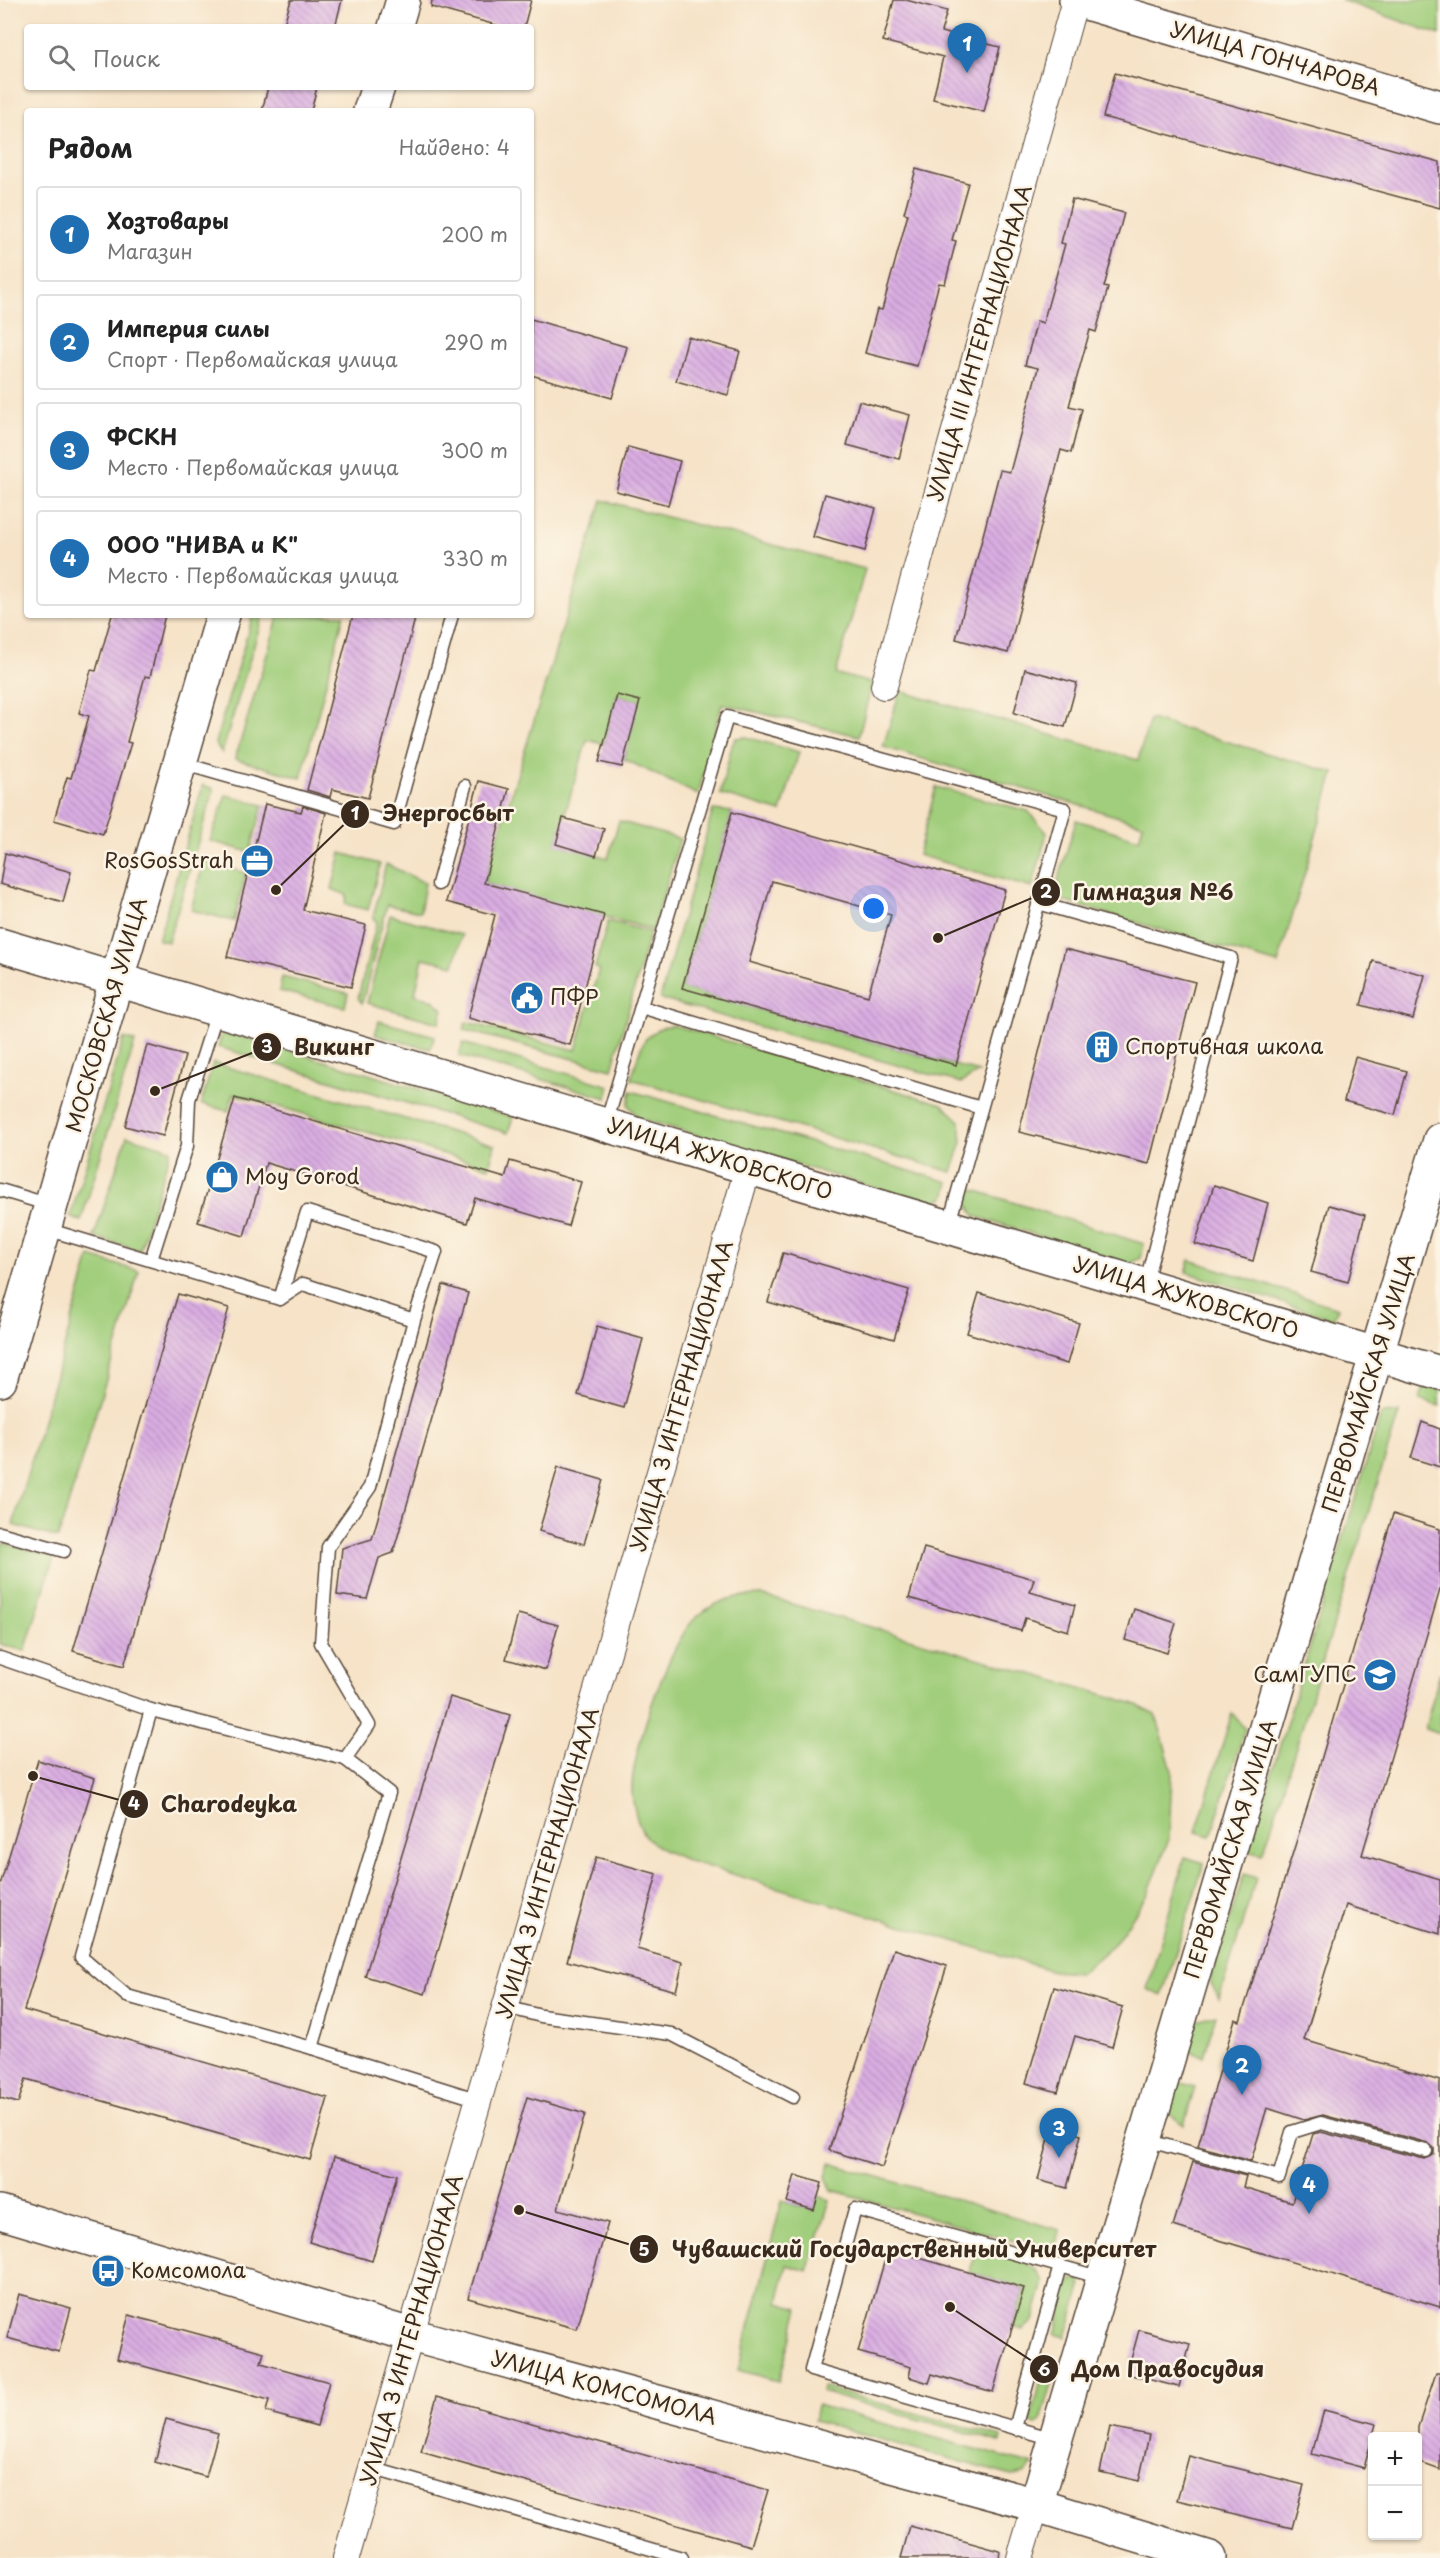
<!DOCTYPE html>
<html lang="ru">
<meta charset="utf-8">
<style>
body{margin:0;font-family:"Playpen Sans",sans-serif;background:#f6f6f6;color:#222}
.controls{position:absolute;right:18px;bottom:18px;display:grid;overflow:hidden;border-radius:6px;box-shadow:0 2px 4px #0004}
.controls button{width:54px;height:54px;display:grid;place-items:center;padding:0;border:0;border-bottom:2px solid #e0e0e0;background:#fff;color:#222;font:30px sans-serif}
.you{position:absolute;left:874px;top:909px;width:21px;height:21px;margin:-15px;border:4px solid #fff;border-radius:50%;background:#1a73e8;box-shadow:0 0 0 9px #1a73e833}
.badge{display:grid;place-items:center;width:39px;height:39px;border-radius:50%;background:#1f6fb2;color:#fff;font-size:20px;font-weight:700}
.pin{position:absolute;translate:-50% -50px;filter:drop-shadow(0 2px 3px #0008)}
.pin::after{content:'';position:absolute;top:32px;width:21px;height:18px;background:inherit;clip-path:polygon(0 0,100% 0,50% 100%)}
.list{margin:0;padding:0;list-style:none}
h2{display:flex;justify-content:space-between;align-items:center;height:78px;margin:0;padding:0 24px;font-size:26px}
h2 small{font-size:20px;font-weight:400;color:#767676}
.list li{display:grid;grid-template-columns:39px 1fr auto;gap:18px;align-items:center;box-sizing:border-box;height:96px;margin:0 12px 12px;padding:0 12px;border:2px solid #e0e0e0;border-radius:6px}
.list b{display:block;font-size:22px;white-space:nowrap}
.list p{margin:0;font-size:20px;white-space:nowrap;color:#767676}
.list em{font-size:20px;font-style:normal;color:#767676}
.icon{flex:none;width:33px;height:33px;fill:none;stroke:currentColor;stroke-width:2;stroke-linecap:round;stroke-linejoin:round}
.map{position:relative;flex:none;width:1440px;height:2558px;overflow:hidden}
.search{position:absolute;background:#fff;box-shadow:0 2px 4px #0004;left:24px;top:24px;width:510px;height:66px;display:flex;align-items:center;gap:15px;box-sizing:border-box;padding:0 21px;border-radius:6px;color:#767676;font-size:22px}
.panel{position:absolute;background:#fff;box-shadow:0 2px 4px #0004;left:24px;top:108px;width:510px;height:510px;border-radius:6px}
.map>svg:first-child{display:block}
</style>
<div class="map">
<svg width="1440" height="2558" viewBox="0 0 1440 2558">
<defs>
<pattern id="building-back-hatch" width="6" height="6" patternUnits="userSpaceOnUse" patternTransform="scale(1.5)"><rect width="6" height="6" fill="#daade3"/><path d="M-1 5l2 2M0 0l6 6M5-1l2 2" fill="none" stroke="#b28db7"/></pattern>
</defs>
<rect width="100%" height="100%" fill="#fcf5e5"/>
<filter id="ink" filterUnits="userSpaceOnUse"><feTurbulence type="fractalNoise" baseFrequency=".0167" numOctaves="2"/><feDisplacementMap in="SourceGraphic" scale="12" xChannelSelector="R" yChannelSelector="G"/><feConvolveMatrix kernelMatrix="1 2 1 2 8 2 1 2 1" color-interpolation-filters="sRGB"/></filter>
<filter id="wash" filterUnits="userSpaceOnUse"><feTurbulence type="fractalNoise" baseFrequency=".008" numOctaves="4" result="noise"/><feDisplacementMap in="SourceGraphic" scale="24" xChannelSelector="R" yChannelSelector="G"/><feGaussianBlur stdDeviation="1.35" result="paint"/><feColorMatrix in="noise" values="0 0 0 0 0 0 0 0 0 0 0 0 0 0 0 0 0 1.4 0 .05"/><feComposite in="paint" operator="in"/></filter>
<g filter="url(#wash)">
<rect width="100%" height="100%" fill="#f6e3c8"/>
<g fill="#a1ce7b" stroke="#6e7c4c" stroke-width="1.5">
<path d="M1341 0H1440V35Z"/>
<path d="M602 500 865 569 836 674 872 683 859 736 722 704 698 795 624 759 639 701 617 695 604 744 587 740 556 844 608 858 619 821 680 839 653 930 484 883Z"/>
<path d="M253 615H263L222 753 215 743Z"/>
<path d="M279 615H344L301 778 235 759Z"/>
<path d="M900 691 1138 760 1150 719 1334 773 1278 964 1053 898 1076 820 1139 839 1143 824 883 747Z"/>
<path d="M746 737 799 752 781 812 720 794 732 745 736 738Z"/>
<path d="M203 785 214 789 168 942 158 940Z"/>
<path d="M936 787 1028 811 1047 833 1032 888 918 855Z"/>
<path d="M226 795 263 805 250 852 210 841Z"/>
<path d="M713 810 732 812 682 988 979 1072 961 1083 660 999Z"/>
<path d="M341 853 380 864 368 910 345 904 347 895 332 889Z"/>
<path d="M204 860 246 873 234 921 191 910Z"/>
<path d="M386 864 425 883 420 912 387 905 362 1003 358 998 377 922 373 918Z"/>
<path d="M390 915 462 935 454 965 423 958 415 994 434 1001 443 1009 439 1023 367 1003Z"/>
<path d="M608 921 650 932 612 1069 464 1030 466 1022 576 1050 599 969 595 967Z"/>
<path d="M282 977 348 993 345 1007 279 991Z"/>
<path d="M379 1021 435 1036 430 1049 375 1035Z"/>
<path d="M673 1025 942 1104 960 1121 962 1142 952 1172 631 1079C641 1050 639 1031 673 1025Z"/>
<path d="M223 1031 513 1117 508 1133 218 1047Z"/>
<path d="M124 1038 135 1042 81 1221 70 1217Z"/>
<path d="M463 1043 610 1086 607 1098 459 1056Z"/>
<path d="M213 1063 495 1145 489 1167 234 1094 228 1111 201 1104Z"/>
<path d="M631 1091 949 1182 945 1197 930 1204 639 1118 628 1105Z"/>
<path d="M127 1136 171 1149 140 1250 94 1237Z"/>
<path d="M971 1189 1144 1244 1141 1258 1130 1264 975 1216 967 1203Z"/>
<path d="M90 1257 139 1271 58 1538 13 1525Z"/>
<path d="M1190 1260 1338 1308 1333 1319 1186 1272Z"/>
<path d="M1425 1383 1440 1387V1406L1420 1400Z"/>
<path d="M1399 1413 1263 1854 1248 1850 1381 1414Z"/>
<path d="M3 1543 54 1557 25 1651 0 1644V1552Z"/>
<path d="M761 1595 1132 1703 1156 1715 1172 1771 1169 1839 1147 1896 1114 1944 1080 1973 1053 1971 689 1861C673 1854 648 1847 641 1829 636 1819 632 1800 632 1789 631 1754 671 1636 698 1616 719 1599 734 1596 761 1595Z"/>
<path d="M1440 1672V1733L1425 1729Z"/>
<path d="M1232 1713 1245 1729 1211 1836 1196 1832Z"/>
<path d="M1185 1857 1204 1863 1162 1996 1147 1989Z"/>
<path d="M1244 1874 1256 1878 1219 1999 1210 1981Z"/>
<path d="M1216 2015 1204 2056 1187 2051 1196 2020Z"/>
<path d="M1178 2082 1195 2087 1184 2125 1168 2113Z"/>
<path d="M830 2163 1060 2230 1053 2252 832 2190 826 2177Z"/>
<path d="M818 2196 830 2200 808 2271 787 2265 778 2302 799 2308 779 2381 738 2370 782 2201 813 2210Z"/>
<path d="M987 2251C1010 2258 1033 2259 1044 2282L1033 2321 1023 2330 1013 2327 1024 2288 969 2272 977 2253Z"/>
<path d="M1074 2279 1080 2280 1081 2288 1066 2337 1055 2334 1069 2283Z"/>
<path d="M1046 2363 1057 2367 1041 2421 1037 2424 1032 2423 1030 2417Z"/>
<path d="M822 2387 1001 2437 1000 2442 821 2392Z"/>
<path d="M817 2405 1033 2465 1024 2474 1012 2476 814 2421Z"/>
</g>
<g id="blocks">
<g fill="url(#building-back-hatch)" fill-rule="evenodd">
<path d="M291 0H342L335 27H283Z"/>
<path d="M432 0H531L524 27H503L431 7Z"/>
<path d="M894 0H906L947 11 941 32 1000 47 984 112 933 99 943 57 883 41Z"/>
<path d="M1115 73 1440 162V208L1103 117Z"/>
<path d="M268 87H317L311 111H262Z"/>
<path d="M916 169 968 183 952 240 956 241 945 284 939 283 917 366 865 353 877 309 882 310 908 214 904 213Z"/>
<path d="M1072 199 1124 213 1104 287 1108 288 1096 332 1090 330 1069 406 1082 409 1071 453 1061 450 1008 653 956 639 1000 470 1010 472 1038 368 1025 365 1037 321 1043 323 1065 244 1061 243Z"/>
<path d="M531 319 627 347 612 398 531 375Z"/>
<path d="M688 337 740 351 728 395 676 381Z"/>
<path d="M859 401 910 415 899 459 847 445Z"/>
<path d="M628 447 680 461 668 505 616 491Z"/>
<path d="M825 494 876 508 865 551 813 537Z"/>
<path d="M112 615H165L150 677 145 676 127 742 131 743 103 834 54 820 67 777 71 778 89 716 79 713 91 670 96 671Z"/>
<path d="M353 615H416L368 798 332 789 330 797 307 790Z"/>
<path d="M1025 669 1077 683 1065 727 1014 713Z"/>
<path d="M617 695 640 701 622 767 599 762Z"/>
<path d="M479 781 509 789 484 883 604 915 570 1045 468 1018 495 915 446 902Z"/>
<path d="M265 804 301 812 303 806 326 813 303 910 366 925 351 987 227 957Z"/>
<path d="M732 812 1005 890 956 1065 682 988ZM772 881 891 915 868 996 749 962Z"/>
<path d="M563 818 604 829 596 856 556 844Z"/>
<path d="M5 853 71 872 63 902 0 884Z"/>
<path d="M1065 949 1195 982 1149 1164 1019 1132Z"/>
<path d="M1373 961 1425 975 1413 1019 1361 1005Z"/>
<path d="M147 1045 185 1056 163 1136 125 1126Z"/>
<path d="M1355 1057 1407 1071 1395 1115 1344 1101Z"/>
<path d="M235 1098 505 1178 510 1161 581 1182 568 1226 475 1198 467 1223 266 1163 244 1236 198 1222Z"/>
<path d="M1214 1185 1268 1203 1253 1261 1195 1244Z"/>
<path d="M1329 1205 1365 1215 1348 1282 1311 1272Z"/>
<path d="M783 1253 909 1290 894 1339 768 1302Z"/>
<path d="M443 1285 468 1293 393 1553 379 1558 367 1599 337 1595 342 1548 372 1539Z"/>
<path d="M979 1293 1079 1323 1067 1364 967 1333Z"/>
<path d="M178 1294 229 1308 124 1666 73 1651Z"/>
<path d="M597 1326 643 1339 624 1408 578 1395Z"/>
<path d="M1422 1422 1440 1429V1467L1411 1458Z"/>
<path d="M558 1467 603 1480 584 1544 539 1531Z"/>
<path d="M1393 1514 1440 1529V1590L1362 1855 1440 1879V1934L1346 1905 1304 2040 1440 2081V2307L1173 2226 1193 2162 1246 2176 1243 2187 1292 2202 1313 2134 1321 2132 1424 2159 1434 2154V2148L1428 2143 1323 2115 1304 2120 1267 2108 1251 2161 1198 2146 1235 2019 1240 2021 1310 1798Z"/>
<path d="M924 1548 1034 1579 1030 1592 1075 1605 1068 1631 1025 1618 1021 1631 909 1598Z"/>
<path d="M1134 1609 1176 1623 1167 1653 1125 1640Z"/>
<path d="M518 1614 558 1625 546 1670 506 1659Z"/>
<path d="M450 1697 510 1715 425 1994 365 1976Z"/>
<path d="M38 1760 95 1778 24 2010 328 2098 310 2160 26 2079 18 2103 0 2098V1885Z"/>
<path d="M596 1857 657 1874 637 1949 683 1962 676 1991 567 1961Z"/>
<path d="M894 1949 947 1966 882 2167 829 2150Z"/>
<path d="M1054 1987 1123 2007 1112 2047 1075 2036 1058 2092 1026 2083Z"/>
<path d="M527 2097 585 2114 558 2209 608 2223 577 2329 468 2298Z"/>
<path d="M1052 2127 1081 2135 1067 2188 1038 2180Z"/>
<path d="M334 2157 397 2175 372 2261 309 2242Z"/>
<path d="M795 2175 822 2183 814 2210 787 2202Z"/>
<path d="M888 2249 1024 2288 993 2392 932 2374 929 2383 909 2377 911 2367 858 2352Z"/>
<path d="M19 2294 71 2308 59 2352 7 2338Z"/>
<path d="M129 2315 264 2352 261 2363 329 2382 317 2426 266 2412 269 2400 117 2359Z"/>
<path d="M1139 2330 1190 2344 1179 2387 1127 2374Z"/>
<path d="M1436 2373H1440V2470L1418 2462V2427Z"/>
<path d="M437 2396 768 2490 751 2546 421 2452Z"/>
<path d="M1324 2410 1376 2424 1364 2468 1312 2454Z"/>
<path d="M166 2419 218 2433 206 2477 155 2462Z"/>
<path d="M1110 2427 1149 2435 1139 2481 1100 2472Z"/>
<path d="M1189 2456 1304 2485 1292 2528 1177 2500Z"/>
<path d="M910 2526 1000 2551 999 2558H901Z"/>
</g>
</g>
</g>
<g filter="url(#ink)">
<use href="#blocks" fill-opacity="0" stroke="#574638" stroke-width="1.5"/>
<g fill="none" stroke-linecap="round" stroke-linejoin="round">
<defs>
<g id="lane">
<path d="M181 763 394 824 452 615"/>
<path d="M438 884 465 786"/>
<path d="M1038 903 1231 958 1145 1285"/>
<path d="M641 1007 981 1108"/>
<path d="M606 1124 727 717 1065 809 948 1227"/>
<path d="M0 1190 50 1205"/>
<path d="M46 1229 280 1299"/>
<path d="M151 1260 187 1146 189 1100 217 1012"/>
<path d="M0 1533 64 1551"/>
<path d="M0 1658 151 1710 345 1759 369 1725 321 1643 328 1547 370 1487 414 1320 436 1252 307 1212 280 1299 303 1284 414 1320"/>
<path d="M151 1710 81 1957 127 1996 312 2048 479 2100"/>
<path d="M506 2007 541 2016 671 2034 793 2097"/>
<path d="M312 2048 389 1793 345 1759"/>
<path d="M1146 2140 1279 2177 1292 2132 1321 2123 1426 2151"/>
<path d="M1015 2428 1060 2266"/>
<path d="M1054 2439 811 2370 855 2209 1102 2278"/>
<path d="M371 2468 682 2558"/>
</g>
<g id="street">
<path d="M884 686 1075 0"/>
<path d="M346 2558 748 1168"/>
<path d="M1020 2558 1036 2505"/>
</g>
<g id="secondary">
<path d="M1076 0 1440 107"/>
<path d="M395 27 403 0"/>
<path d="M370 111 378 87"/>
<path d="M0 945 1440 1373"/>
<path d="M0 1380 223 615"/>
<path d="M0 2212 411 2335 1036 2505 1210 2558"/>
<path d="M1036 2505 1440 1140"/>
</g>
</defs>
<use href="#lane" stroke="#574638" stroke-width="15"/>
<use href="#street" stroke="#574638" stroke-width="28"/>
<use href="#secondary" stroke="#574638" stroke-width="36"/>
<use href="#lane" stroke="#fff" stroke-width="12"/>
<use href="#street" stroke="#fff" stroke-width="26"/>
<use href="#secondary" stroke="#fff" stroke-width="33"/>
</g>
</g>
<defs>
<symbol id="office-disc" viewBox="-11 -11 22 22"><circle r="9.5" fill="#1f6fb2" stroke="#fcf5e5"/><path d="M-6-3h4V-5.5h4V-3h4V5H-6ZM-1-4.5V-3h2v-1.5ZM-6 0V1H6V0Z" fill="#fff"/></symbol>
<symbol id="civic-disc" viewBox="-11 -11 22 22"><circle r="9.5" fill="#1f6fb2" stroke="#fcf5e5"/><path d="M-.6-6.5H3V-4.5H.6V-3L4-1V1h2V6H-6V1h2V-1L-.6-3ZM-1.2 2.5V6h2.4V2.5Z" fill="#fff"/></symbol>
<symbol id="building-disc" viewBox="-11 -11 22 22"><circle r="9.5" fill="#1f6fb2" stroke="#fcf5e5"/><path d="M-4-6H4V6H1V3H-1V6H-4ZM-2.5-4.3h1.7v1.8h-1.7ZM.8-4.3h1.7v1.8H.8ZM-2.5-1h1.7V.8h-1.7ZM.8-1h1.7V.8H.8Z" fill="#fff"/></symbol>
<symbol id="shop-disc" viewBox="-11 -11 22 22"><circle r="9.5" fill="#1f6fb2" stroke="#fcf5e5"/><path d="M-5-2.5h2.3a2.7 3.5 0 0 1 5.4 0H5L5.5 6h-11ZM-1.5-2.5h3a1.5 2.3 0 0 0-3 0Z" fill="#fff"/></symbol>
<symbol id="university-disc" viewBox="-11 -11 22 22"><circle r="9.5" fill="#1f6fb2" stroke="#fcf5e5"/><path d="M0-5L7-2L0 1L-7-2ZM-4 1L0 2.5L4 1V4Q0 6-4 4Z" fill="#fff"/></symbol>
<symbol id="bus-disc" viewBox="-11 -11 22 22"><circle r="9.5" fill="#1f6fb2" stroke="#fcf5e5"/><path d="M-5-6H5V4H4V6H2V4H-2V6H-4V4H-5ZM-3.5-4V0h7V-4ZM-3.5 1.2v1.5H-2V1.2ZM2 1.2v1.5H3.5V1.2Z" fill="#fff"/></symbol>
</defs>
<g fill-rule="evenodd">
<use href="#office-disc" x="238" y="842" width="38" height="38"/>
<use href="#civic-disc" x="508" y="979" width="38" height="38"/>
<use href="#building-disc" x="1083" y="1028" width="38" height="38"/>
<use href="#shop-disc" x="203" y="1158" width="38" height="38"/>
<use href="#university-disc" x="1361" y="1656" width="38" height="38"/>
<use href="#bus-disc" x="89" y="2252" width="38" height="38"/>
</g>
<g text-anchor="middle" stroke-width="5" stroke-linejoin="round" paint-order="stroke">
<g font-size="21" fill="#3b2a1e" stroke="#fcf5e5">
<text transform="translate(1275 59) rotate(16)" y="7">УЛИЦА ГОНЧАРОВА</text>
<text transform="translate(980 343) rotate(-74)" y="7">УЛИЦА III ИНТЕРНАЦИОНАЛА</text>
<text transform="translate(107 1015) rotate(-74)" y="7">МОСКОВСКАЯ УЛИЦА</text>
<text transform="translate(720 1159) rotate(17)" y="7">УЛИЦА ЖУКОВСКОГО</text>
<text transform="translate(1186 1298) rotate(17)" y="7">УЛИЦА ЖУКОВСКОГО</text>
<text transform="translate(1369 1383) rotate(-73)" y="7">ПЕРВОМАЙСКАЯ УЛИЦА</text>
<text transform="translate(682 1396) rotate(-74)" y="7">УЛИЦА 3 ИНТЕРНАЦИОНАЛА</text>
<text transform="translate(1231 1849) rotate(-73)" y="7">ПЕРВОМАЙСКАЯ УЛИЦА</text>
<text transform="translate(548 1863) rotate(-74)" y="7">УЛИЦА 3 ИНТЕРНАЦИОНАЛА</text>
<text transform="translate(412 2330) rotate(-74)" y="7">УЛИЦА 3 ИНТЕРНАЦИОНАЛА</text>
<text transform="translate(604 2388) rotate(15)" y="7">УЛИЦА КОМСОМОЛА</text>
</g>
<g font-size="21" fill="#3b2a1e" stroke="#fcf5e5" text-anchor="start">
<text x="234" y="868" text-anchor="end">RosGosStrah</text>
<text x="550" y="1005">ПФР</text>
<text x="1125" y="1054">Спортивная школа</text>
<text x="245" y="1184">Moy Gorod</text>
<text x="1357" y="1682" text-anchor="end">СамГУПС</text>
<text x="131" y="2278">Комсомола</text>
</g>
</g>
<path fill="none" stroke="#3b2a1e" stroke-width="2" d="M276 890L355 814M938 938L1046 892M155 1091L267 1047M33 1776L134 1804M519 2210L644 2249M950 2307L1044 2369"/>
<g fill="#3b2a1e" stroke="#fcf5e5" stroke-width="2">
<circle cx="276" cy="890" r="6"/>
<circle cx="938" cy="938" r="6"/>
<circle cx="155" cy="1091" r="6"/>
<circle cx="33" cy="1776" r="6"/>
<circle cx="519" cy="2210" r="6"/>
<circle cx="950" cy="2307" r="6"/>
<circle cx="355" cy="814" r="15"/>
<circle cx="1046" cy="892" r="15"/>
<circle cx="267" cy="1047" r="15"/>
<circle cx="134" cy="1804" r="15"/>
<circle cx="644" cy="2249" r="15"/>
<circle cx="1044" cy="2369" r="15"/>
</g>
<g font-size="18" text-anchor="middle" font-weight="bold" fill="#fff">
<text x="355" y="820">1</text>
<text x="1046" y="898">2</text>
<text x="267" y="1053">3</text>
<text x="134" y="1810">4</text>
<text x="644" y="2256">5</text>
<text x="1044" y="2376">6</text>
</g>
<g font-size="22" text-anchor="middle" font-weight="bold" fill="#3b2a1e" stroke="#fcf5e5" stroke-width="5" stroke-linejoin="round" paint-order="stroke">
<text x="448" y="821">Энергосбыт</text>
<text x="1153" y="900">Гимназия №6</text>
<text x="334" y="1055">Викинг</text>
<text x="229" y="1812">Charodeyka</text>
<text x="914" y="2257">Чувашский Государственный Университет</text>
<text x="1168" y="2377">Дом Правосудия</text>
</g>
</svg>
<div class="controls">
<button>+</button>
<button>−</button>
</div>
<div class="you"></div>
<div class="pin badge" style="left:967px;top:73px">1</div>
<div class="pin badge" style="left:1242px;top:2095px">2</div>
<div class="pin badge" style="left:1059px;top:2158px">3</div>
<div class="pin badge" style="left:1309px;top:2214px">4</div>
<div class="search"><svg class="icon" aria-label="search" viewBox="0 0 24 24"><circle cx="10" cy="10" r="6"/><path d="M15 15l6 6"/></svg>Поиск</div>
<section class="panel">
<h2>Рядом<small>Найдено: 4</small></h2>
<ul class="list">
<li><span class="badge">1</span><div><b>Хозтовары</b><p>Магазин</p></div><em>200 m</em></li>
<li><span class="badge">2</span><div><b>Империя силы</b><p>Спорт · Первомайская улица</p></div><em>290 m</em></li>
<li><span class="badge">3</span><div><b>ФСКН</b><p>Место · Первомайская улица</p></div><em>300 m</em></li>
<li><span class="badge">4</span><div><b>OOO &quot;НИВА и К&quot;</b><p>Место · Первомайская улица</p></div><em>330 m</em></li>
</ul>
</section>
</div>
